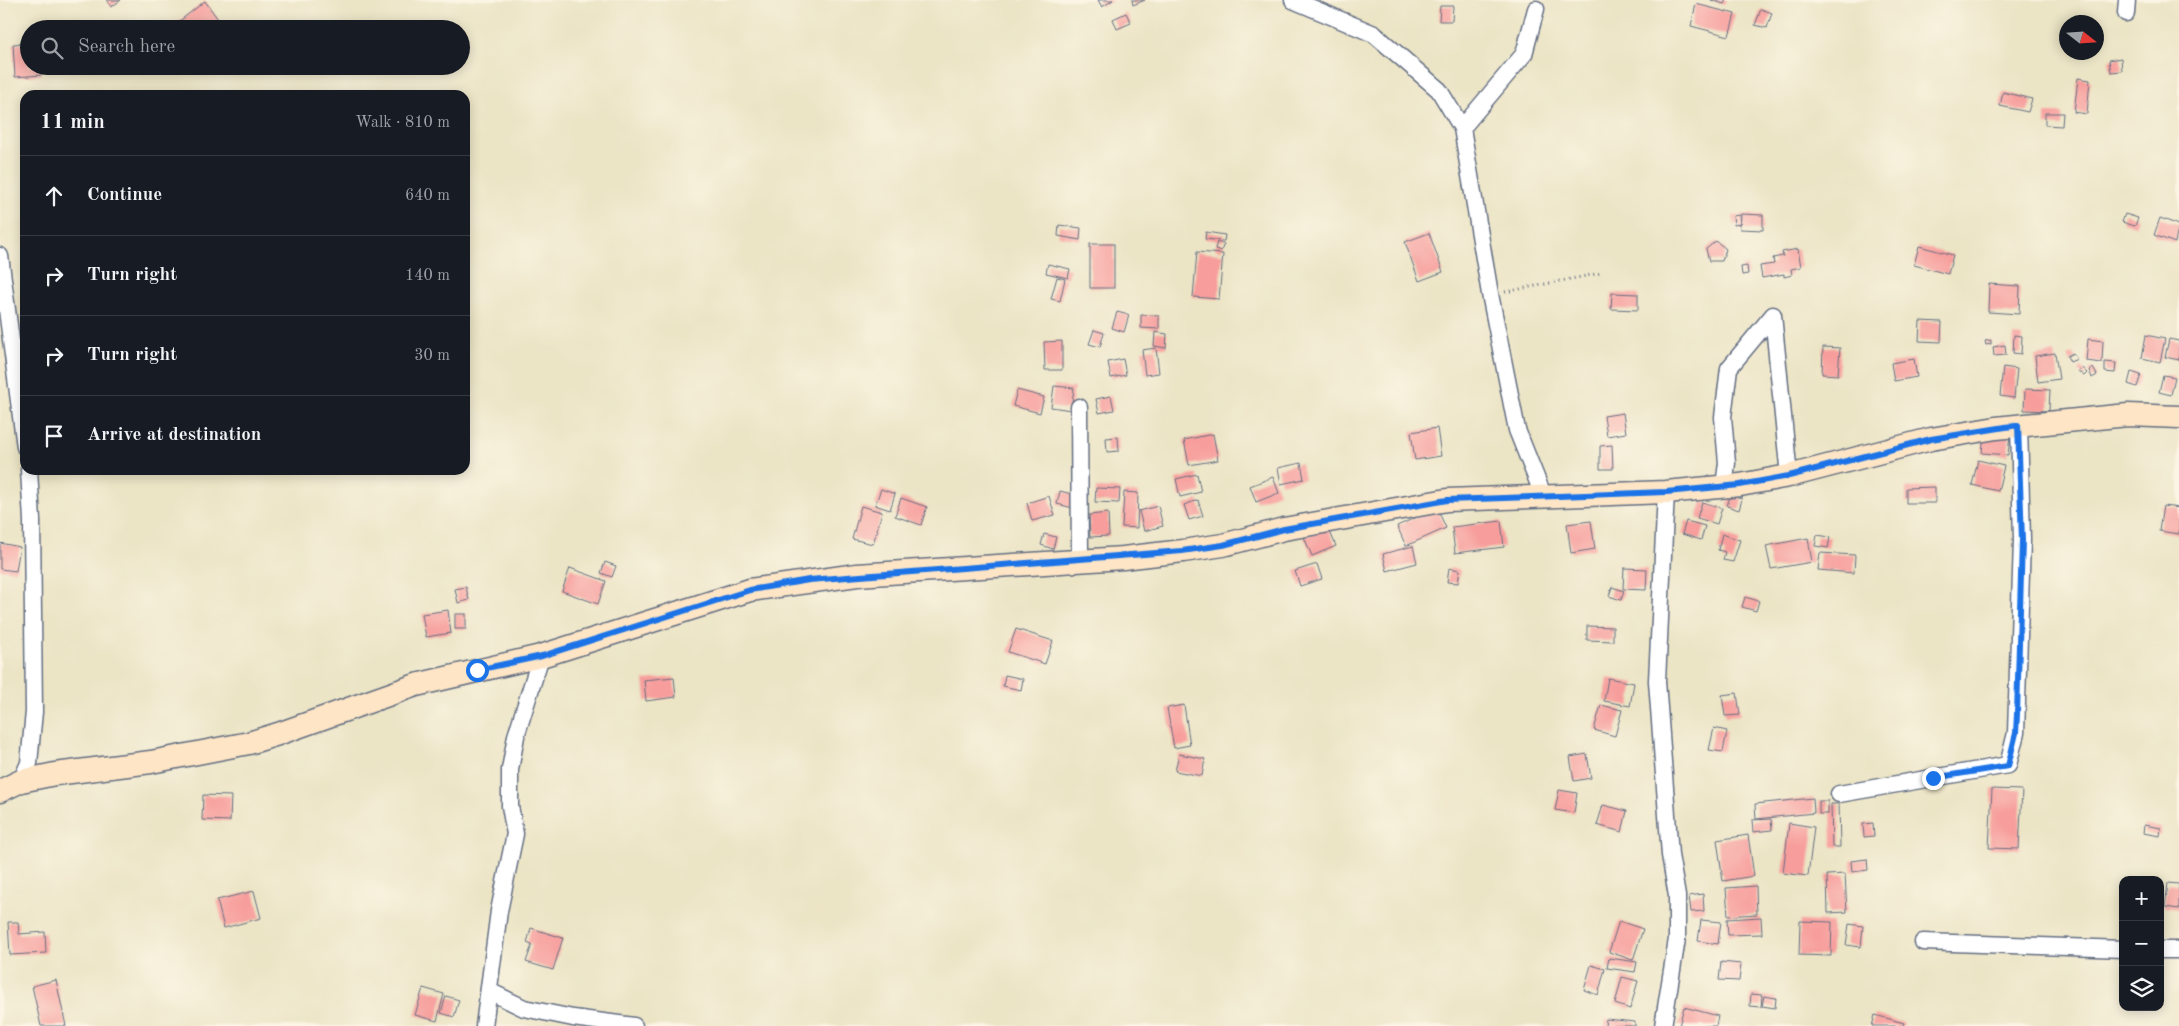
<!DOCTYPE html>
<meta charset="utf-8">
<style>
body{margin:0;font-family:"Old Standard TT",serif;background:#242831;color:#f1f3f6}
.controls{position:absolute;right:15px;bottom:15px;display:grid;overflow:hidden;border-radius:10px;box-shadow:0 2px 12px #0003}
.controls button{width:45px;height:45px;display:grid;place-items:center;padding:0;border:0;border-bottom:1px solid #363941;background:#171b24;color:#f1f3f6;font:25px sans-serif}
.compass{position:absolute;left:2059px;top:15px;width:45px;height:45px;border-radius:50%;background:#171b24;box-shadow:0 2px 12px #0003;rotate:107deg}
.stop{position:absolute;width:15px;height:15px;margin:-11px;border:4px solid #1a73e8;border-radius:50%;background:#fff}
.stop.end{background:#1a73e8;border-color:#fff;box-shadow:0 1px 5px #0008}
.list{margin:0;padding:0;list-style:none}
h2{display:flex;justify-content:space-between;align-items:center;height:65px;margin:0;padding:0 20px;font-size:21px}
h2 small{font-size:16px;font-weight:400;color:#9ea1a6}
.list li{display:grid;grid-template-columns:32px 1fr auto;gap:15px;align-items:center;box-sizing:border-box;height:80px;padding:0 20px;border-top:1px solid #363941}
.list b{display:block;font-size:19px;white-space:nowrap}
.list em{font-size:16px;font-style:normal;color:#9ea1a6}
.icon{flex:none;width:28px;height:28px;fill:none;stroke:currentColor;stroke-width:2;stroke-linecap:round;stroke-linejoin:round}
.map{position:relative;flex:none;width:2179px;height:1026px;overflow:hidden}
.search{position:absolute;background:#171b24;box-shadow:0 2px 12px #0003;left:20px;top:20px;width:450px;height:55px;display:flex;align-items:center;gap:12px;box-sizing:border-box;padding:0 18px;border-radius:28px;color:#9ea1a6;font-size:19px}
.panel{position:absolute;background:#171b24;box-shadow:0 2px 12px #0003;left:20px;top:90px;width:450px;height:385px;border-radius:15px}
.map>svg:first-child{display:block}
</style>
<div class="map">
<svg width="2179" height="1026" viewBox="0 0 2179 1026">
<rect width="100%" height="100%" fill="#fcf5e5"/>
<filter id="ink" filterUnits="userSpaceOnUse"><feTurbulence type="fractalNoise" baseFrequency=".02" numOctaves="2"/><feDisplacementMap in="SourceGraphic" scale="10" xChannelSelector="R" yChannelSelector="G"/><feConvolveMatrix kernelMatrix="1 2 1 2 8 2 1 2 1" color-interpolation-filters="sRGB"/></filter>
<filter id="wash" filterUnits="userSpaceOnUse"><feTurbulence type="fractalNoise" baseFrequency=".0096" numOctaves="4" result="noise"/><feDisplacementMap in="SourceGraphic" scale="20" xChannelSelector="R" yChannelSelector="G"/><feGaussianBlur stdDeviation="1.12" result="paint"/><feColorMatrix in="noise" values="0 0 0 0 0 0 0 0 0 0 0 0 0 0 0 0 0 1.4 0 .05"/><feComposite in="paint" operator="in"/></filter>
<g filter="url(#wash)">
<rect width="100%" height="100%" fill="#ebe4c5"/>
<g id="blocks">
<g fill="#f79e9c">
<path d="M107 0H121L111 7Z"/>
<path d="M1098 0H1113L1102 7Z"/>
<path d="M1132 0H1145L1133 5Z"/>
<path d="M1711 0H1726L1724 4Z"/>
<path d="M205 1 225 29H181L177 23Z"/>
<path d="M1696 4 1735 14 1729 36 1691 26Z"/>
<path d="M1440 6H1453L1452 21H1439Z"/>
<path d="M1761 9 1772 13 1767 28 1755 25Z"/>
<path d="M1126 13 1131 23 1117 29 1113 19Z"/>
<path d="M29 43V66H41V75L15 77 13 44Z"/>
<path d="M2121 58 2122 71 2111 72 2109 60Z"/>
<path d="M2078 78 2090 80 2087 114 2074 112Z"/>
<path d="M2003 92 2032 99 2028 112 2000 106Z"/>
<path d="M2045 113H2063L2062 126 2045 125Z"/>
<path d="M1741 214 1763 215V230L1740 229Z"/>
<path d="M2125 214 2138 218 2135 226 2122 222Z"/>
<path d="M1739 215 1740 224 1734 225 1733 216Z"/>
<path d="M2160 218 2179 225 2175 243 2154 235Z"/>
<path d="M1059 225 1081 228 1080 240 1058 236Z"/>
<path d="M1206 232 1225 235 1224 241 1205 239Z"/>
<path d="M1429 233 1443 272 1419 281 1405 242Z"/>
<path d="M1716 241 1726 249 1722 261H1709L1706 249Z"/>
<path d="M1217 242 1224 244 1221 251 1215 249Z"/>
<rect x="1090" y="244" width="24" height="44"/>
<path d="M1919 246 1953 255 1948 274 1914 265Z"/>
<path d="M1798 249 1801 267 1791 269 1792 275 1784 277V274L1762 278 1760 266 1774 264 1773 258 1783 256 1782 252Z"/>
<path d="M1197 252 1223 254 1219 299 1193 297Z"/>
<path d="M1048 264 1070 269 1068 278 1046 273Z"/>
<path d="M1747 266 1748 274 1742 275 1741 267Z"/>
<path d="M1057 277 1065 279 1060 301 1051 299Z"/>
<path d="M1989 284 2020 286 2019 314 1988 312Z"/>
<path d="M1612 293 1638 294V310L1611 309Z"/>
<path d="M1117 312 1129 315 1124 332 1112 328Z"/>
<path d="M1141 315 1159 316V329L1141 328Z"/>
<path d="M1920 321 1942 322 1941 342 1919 341Z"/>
<path d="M1094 330 1104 333 1100 347 1089 344Z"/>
<path d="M1155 332 1167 334 1166 348 1154 346Z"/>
<path d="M2014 335 2022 336 2021 354 2013 353Z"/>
<path d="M2146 335 2165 339 2160 362 2142 358Z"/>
<path d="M2088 339 2103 341 2102 363 2086 361Z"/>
<path d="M2169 339 2179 341V360L2165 357Z"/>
<path d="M1991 340V344L1986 345 1985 341Z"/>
<path d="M1062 341V370H1045L1044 342Z"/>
<path d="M2005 345 2006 355 1994 356 1993 347Z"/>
<path d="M1823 347 1840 348 1838 375 1822 374Z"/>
<path d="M1156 348 1159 373 1145 375 1142 350Z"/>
<path d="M2055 353 2059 379 2038 382 2035 356Z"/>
<path d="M2073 353 2077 359 2070 362 2067 356Z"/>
<path d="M1123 359 1126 375 1111 378 1108 362Z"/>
<path d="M1914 359 1917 377 1894 381 1891 363Z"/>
<path d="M2105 362 2116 363 2115 373 2105 372Z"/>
<path d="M2003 367 2017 369 2014 398 2000 396Z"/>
<path d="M2081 367 2087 373 2084 376 2078 371Z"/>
<path d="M2093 368 2097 375 2092 378 2089 370Z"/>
<path d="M2131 372 2141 375 2137 387 2128 384Z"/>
<path d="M2163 375 2175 377 2171 395 2159 392Z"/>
<path d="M1054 386 1074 388 1071 410 1051 407Z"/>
<path d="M2025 389 2050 390 2049 411 2024 410Z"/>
<path d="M1017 390 1044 397 1040 413 1013 406Z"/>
<path d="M1111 396 1114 410 1099 413 1096 399Z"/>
<path d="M1623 413 1626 433 1607 436 1604 416Z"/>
<path d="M1437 428 1441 456 1415 460 1411 432Z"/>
<path d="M1984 432 2010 434 2008 455 1982 453Z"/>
<path d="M1213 434 1218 460 1189 465 1184 440Z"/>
<path d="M1118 437 1119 451 1107 452 1106 438Z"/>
<path d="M1612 445 1613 469H1600V446Z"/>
<path d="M1978 460 2004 466 1998 491 1972 485Z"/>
<path d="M1301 463 1304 479 1281 484 1278 468Z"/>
<path d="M1197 474 1201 492 1180 497 1176 479Z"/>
<path d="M1273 477 1279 493 1256 502 1250 486Z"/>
<path d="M1935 487V503H1906V488Z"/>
<path d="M1096 488 1120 489 1119 503 1095 502Z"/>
<path d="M881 489 895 494 890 510 875 505Z"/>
<path d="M1060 491 1076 495 1073 508 1057 504Z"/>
<path d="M1124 492 1138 493 1137 528 1122 527Z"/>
<path d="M1049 496 1055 515 1032 521 1027 503Z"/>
<path d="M1730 496 1742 499 1739 510 1727 506Z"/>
<path d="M901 498 927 507 921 525 895 516Z"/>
<path d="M1198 500 1203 516 1189 520 1184 505Z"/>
<path d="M1702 502 1722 508 1717 524 1697 518Z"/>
<path d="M861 506 882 512 873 544 852 539Z"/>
<path d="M1158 506 1163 526 1144 531 1139 511Z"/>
<path d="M2163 506 2179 508V534L2159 531Z"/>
<path d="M1437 508 1446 528 1406 546 1397 526Z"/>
<path d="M1108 513 1109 536 1090 537 1089 515Z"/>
<path d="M1501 521 1504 547 1455 553 1452 527Z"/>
<path d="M1591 521 1595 549 1571 553 1567 524Z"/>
<path d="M1686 521 1705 526 1701 540 1682 534Z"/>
<path d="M1328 527 1336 546 1312 556 1304 537Z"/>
<path d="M1044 534 1056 537 1053 549 1041 545Z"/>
<path d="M1722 534 1740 540 1733 562 1723 560 1725 552 1718 550Z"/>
<path d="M1817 535 1830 537 1828 548 1815 546Z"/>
<path d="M1808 538 1812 562 1771 569 1766 546Z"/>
<path d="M0 543 20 547 16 571 0 569Z"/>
<path d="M1413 546 1417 563 1387 571 1383 554Z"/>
<path d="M1820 553 1855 555 1854 573 1818 570Z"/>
<path d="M605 562 616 566 612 577 601 573Z"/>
<path d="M1317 564 1322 579 1300 586 1295 571Z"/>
<path d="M570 568 606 581 598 604 562 591Z"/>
<path d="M1449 568 1460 570 1458 583 1447 582Z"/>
<path d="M1624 568 1647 569 1646 590 1623 589Z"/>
<path d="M466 587 469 600 458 603 455 589Z"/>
<path d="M1612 587 1624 591 1621 600 1609 596Z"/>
<path d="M1745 597 1759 601 1756 611 1742 607Z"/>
<path d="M448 610 451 633 426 637 422 614Z"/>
<rect x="455" y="614" width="11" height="15"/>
<path d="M1587 626 1613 627V641L1587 640Z"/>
<path d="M1016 629 1053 641 1045 664 1008 652Z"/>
<path d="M1005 675 1023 679 1021 690 1003 686Z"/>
<path d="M674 677 676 697 646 701 644 680Z"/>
<path d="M1608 678 1634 683 1630 706 1604 701Z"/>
<path d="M1737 693 1740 715 1725 716 1722 695Z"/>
<path d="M1184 705 1190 745 1174 748 1167 708Z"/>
<path d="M1601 705 1622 710 1615 736 1594 730Z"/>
<path d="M1714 728 1727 731 1723 752 1709 750Z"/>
<path d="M1179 754 1205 759 1202 776 1175 771Z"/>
<path d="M1587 754 1591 778 1574 781 1570 757Z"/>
<path d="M1992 789 2022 790 2019 849 1989 848Z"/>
<path d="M1559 790 1577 793 1574 813 1555 810Z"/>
<path d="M203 795 231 796 230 821 202 820Z"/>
<path d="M1813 798 1814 813 1756 819 1755 804Z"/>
<rect x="1819" y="801" width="9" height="13"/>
<path d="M1831 804H1839L1840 847H1832Z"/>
<path d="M1603 805 1627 811 1622 832 1597 825Z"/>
<path d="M1771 819 1772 830 1753 832 1752 820Z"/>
<path d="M1789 823 1814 827 1808 876 1783 873Z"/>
<path d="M1873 823 1874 836 1864 837 1863 824Z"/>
<path d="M2144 825 2161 828 2160 836 2143 833Z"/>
<path d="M1748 835 1754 876 1723 881 1717 840Z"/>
<path d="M1867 859 1868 870 1852 872 1851 861Z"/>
<path d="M1845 874 1847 912 1828 913 1827 875Z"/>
<path d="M2168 883 2179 884V909L2165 907Z"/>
<path d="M1756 886 1757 914 1728 916 1726 888Z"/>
<path d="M254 891 261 918 224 928 217 900Z"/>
<path d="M1703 894 1704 911 1691 912 1689 896Z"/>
<path d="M1761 917 1762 934 1728 935 1727 919Z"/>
<path d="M1701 920 1721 922 1718 944 1698 941Z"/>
<path d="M1619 921 1643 929 1633 960 1609 952Z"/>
<path d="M1800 921 1832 922 1831 956 1799 955Z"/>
<path d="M8 922H18L19 934 45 932 46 953 10 955Z"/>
<path d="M1849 924 1863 926 1861 947 1846 945Z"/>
<path d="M531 928 563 938 553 970 526 962 532 945 527 943Z"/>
<path d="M1609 958 1637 962 1635 972 1607 968Z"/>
<path d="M1721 962 1741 964 1739 981 1719 980Z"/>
<path d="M1591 965 1605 969 1598 995 1584 990Z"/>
<path d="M1622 977 1638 981 1630 1009 1615 1004Z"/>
<path d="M56 980 66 1026H41L32 986Z"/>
<path d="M423 988 444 994 437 1021 415 1015Z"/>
<path d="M1751 994 1762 995 1761 1007 1750 1006Z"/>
<path d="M446 996 459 1000 454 1017 441 1013Z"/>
<path d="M1764 996 1776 998 1775 1008 1762 1006Z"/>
<path d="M1684 1007 1718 1016 1716 1026H1679Z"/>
<path d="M1875 1015 1904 1023 1903 1026H1872Z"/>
<path d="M1606 1019 1635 1022V1026H1605Z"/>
</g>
</g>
</g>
<g filter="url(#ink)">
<use href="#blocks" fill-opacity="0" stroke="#646e82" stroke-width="1"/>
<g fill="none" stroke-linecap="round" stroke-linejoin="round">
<defs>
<g id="street">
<path d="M1293 0 1374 34 1439 90 1462 128 1490 294 1517 430 1543 495"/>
<path d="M2126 13 2127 0"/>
<path d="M1462 128 1524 54 1536 9"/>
<path d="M0 256 25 447"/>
<path d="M1079 407 1080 560"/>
<path d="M1724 486 1727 463 1723 417 1729 368 1773 315 1789 476"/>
<path d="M21 781 29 763 34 712 32 520 29 470"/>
<path d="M1839 794 2008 765 2016 733 2022 540 2019 425"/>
<path d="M1923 942 2123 949"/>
<path d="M2160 950H2179"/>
<path d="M489 991 524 1008 573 1018 634 1026"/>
<path d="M484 1026 499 911 515 834 510 806V770L516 736 541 656"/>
<path d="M1663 1026 1677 939V896L1670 855 1657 681 1666 492"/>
</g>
<path id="secondary" d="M0 791 21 781 55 774 151 762 249 743 278 734 416 685 541 656 750 590 857 575 1123 558 1183 551 1223 545 1284 529 1447 500 1666 492 1740 485 1789 476 1931 439 1996 428 2128 415 2179 417"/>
</defs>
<use href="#street" stroke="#646e82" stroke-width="19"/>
<use href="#secondary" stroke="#646e82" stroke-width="25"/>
<path stroke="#646e82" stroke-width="3" stroke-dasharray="1 4" stroke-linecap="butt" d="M1505 292 1601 273"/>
<use href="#street" stroke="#fff" stroke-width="16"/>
<use href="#secondary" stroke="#fde5c5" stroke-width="22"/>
</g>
</g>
<g fill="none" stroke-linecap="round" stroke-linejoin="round" filter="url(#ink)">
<path stroke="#1a73e8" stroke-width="6" d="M477 670 542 656 750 590 809 580 1182 551 1223 545 1284 529 1447 500 1666 492 1740 485 1789 476 1931 439 2018 425 2022 540 2017 714 2016 733 2008 766 1933 778"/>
</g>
</svg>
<div class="controls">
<button>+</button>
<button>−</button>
<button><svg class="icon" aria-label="layers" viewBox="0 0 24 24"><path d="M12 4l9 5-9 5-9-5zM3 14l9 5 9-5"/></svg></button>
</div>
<svg class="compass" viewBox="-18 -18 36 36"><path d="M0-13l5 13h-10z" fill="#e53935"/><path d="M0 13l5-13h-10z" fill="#9ea1a6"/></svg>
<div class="stop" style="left:477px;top:670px"></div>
<div class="stop end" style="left:1933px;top:778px"></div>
<div class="search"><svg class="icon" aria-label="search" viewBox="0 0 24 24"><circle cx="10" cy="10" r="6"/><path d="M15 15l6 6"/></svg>Search here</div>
<section class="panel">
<h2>11 min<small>Walk · 810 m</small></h2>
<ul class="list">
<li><svg class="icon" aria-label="ahead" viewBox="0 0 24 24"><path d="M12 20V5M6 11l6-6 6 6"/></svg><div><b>Continue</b></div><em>640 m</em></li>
<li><svg class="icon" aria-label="right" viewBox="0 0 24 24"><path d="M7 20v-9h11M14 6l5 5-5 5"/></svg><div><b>Turn right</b></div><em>140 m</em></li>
<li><svg class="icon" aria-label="right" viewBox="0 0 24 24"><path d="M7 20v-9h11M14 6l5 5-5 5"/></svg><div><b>Turn right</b></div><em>30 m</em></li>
<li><svg class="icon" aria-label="arrive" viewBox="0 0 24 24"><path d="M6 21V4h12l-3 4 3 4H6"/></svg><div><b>Arrive at destination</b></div></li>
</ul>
</section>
</div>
